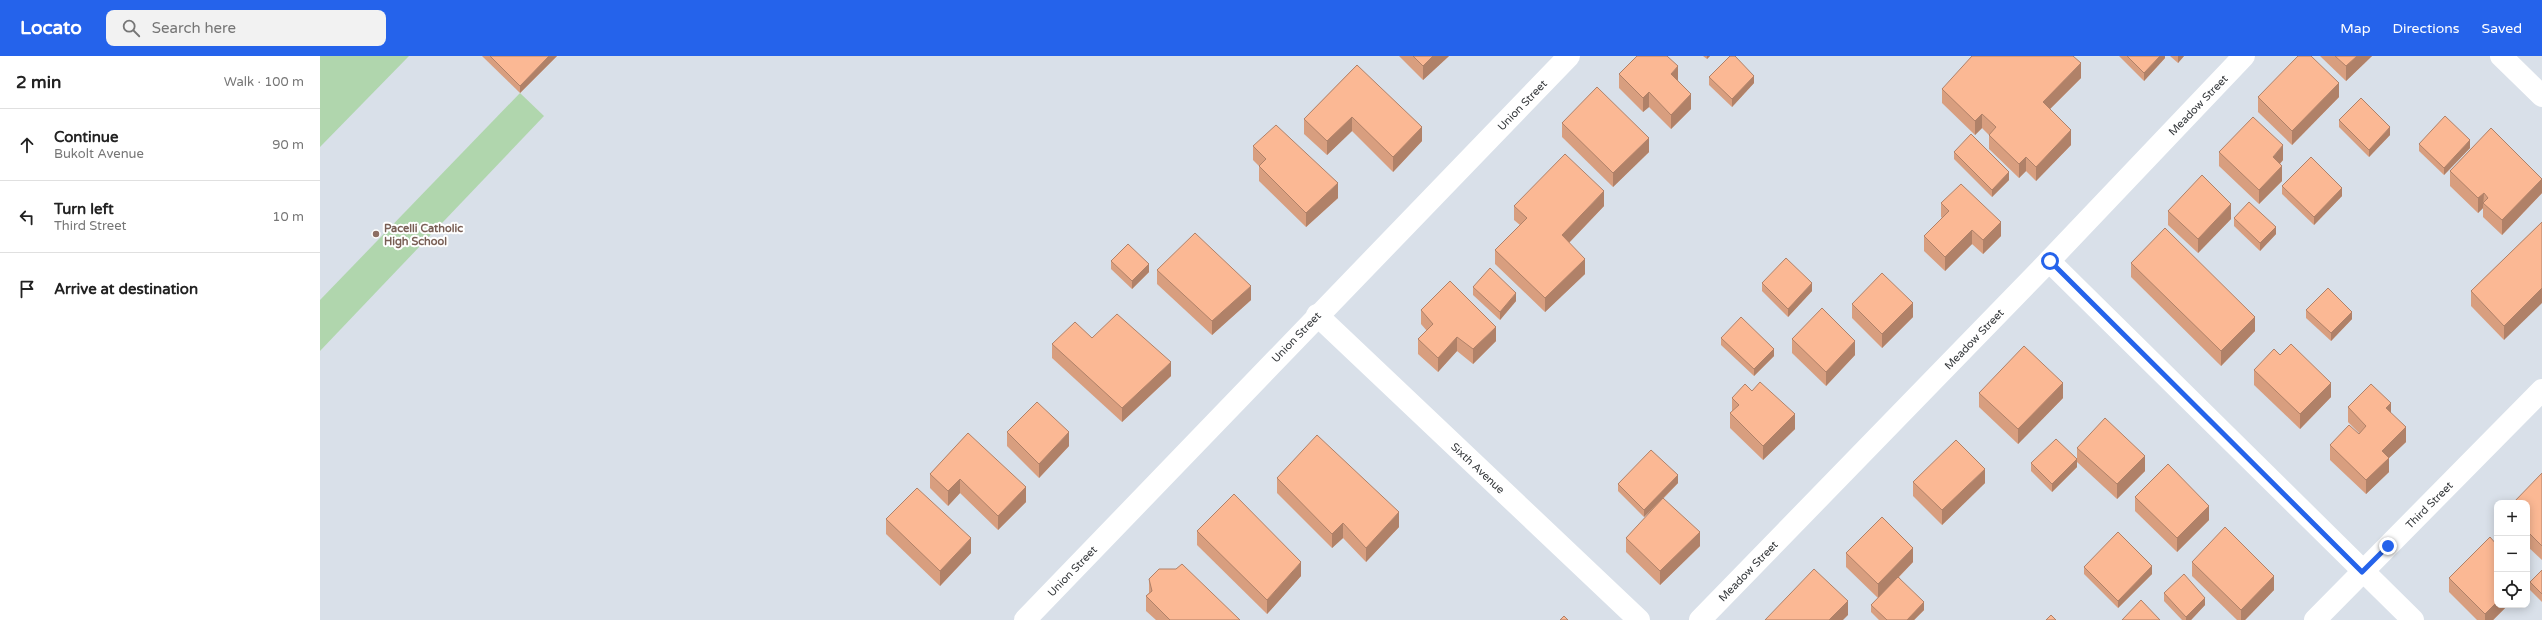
<!DOCTYPE html>
<meta charset="utf-8">
<style>
body{margin:0;font-family:"Varela Round",sans-serif;background:#f2f2f2;color:#222}
.controls{position:absolute;right:12px;bottom:12px;display:grid;overflow:hidden;border-radius:8px;box-shadow:0 2px 10px #0003}
.controls button{width:36px;height:36px;display:grid;place-items:center;padding:0;border:0;border-bottom:1px solid #e0e0e0;background:#fff;color:#222;font:20px sans-serif}
.stop{position:absolute;width:12px;height:12px;margin:-9px;border:3px solid #2563eb;border-radius:50%;background:#fff}
.stop.end{background:#2563eb;border-color:#fff;box-shadow:0 1px 4px #0008}
.list{margin:0;padding:0;list-style:none}
h2{display:flex;justify-content:space-between;align-items:center;height:52px;margin:0;padding:0 16px;font-size:17px}
h2 small{font-size:13px;font-weight:400;color:#767676}
.list li{display:grid;grid-template-columns:26px 1fr auto;gap:12px;align-items:center;box-sizing:border-box;height:72px;padding:0 16px;border-top:1px solid #e0e0e0}
.list b{display:block;font-size:15px;white-space:nowrap}
.list p{margin:0;font-size:13px;white-space:nowrap;color:#767676}
.list em{font-size:13px;font-style:normal;color:#767676}
.icon{flex:none;width:22px;height:22px;fill:none;stroke:currentColor;stroke-width:2;stroke-linecap:round;stroke-linejoin:round}
.map{position:relative;flex:none;width:2222px;height:564px;overflow:hidden}
header{display:flex;align-items:center;gap:24px;box-sizing:border-box;height:56px;padding:0 20px;background:#2563eb;color:#fff}
header strong{font-size:19px}
nav{display:flex;gap:22px;margin-inline-start:auto;font-size:14px}
.search{width:280px;height:36px;background:#f2f2f2;display:flex;align-items:center;gap:10px;box-sizing:border-box;padding:0 14px;border-radius:8px;color:#767676;font-size:15px}
main{display:flex}
aside{flex:1;background:#fff}
.map>svg:first-child{display:block}
</style>
<header>
<strong>Locato</strong>
<div class="search"><svg class="icon" aria-label="search" viewBox="0 0 24 24"><circle cx="10" cy="10" r="6"/><path d="M15 15l6 6"/></svg>Search here</div>
<nav><a>Map</a><a>Directions</a><a>Saved</a></nav>
</header>
<main>
<aside>
<h2>2 min<small>Walk · 100 m</small></h2>
<ul class="list">
<li><svg class="icon" aria-label="ahead" viewBox="0 0 24 24"><path d="M12 20V5M6 11l6-6 6 6"/></svg><div><b>Continue</b><p>Bukolt Avenue</p></div><em>90 m</em></li>
<li><svg class="icon" aria-label="left" viewBox="0 0 24 24"><path d="M17 20v-9H6M10 6l-5 5 5 5"/></svg><div><b>Turn left</b><p>Third Street</p></div><em>10 m</em></li>
<li><svg class="icon" aria-label="arrive" viewBox="0 0 24 24"><path d="M6 21V4h12l-3 4 3 4H6"/></svg><div><b>Arrive at destination</b></div></li>
</ul>
</aside>
<div class="map">
<svg width="2222" height="564" viewBox="0 0 2222 564">
<rect width="100%" height="100%" fill="#d9e0e9"/>
<g fill="#b0d6ad">
<path d="M0 0H89L0 91Z"/>
<path d="M200 37 224 60 0 295V244Z"/>
</g>
<g fill="none" stroke-linecap="round" stroke-linejoin="round">
<g stroke="#fff" stroke-width="22">
<path d="M2181 0 2222 40"/>
<path d="M1729 205 2093 564"/>
<path d="M997 259 1319 564"/>
<path d="M705 564 1249 0"/>
<path d="M1380 564 1729 205 1924 0"/>
<path d="M1995 564 2222 334"/>
</g>
</g>
<g fill="#d89e7f">
<path d="M162 0H237L200 37Z"/>
<path d="M1079 0H1129L1103 24Z"/>
<path d="M1383 0H1390L1387 3Z"/>
<path d="M1799 0H1845V2L1824 25Z"/>
<path d="M1850 0H1864L1858 7Z"/>
<path d="M2000 0H2052L2026 25Z"/>
<path d="M1037 9 1102 85 1073 116 1032 75 1007 99 984 78V63Z"/>
<path d="M1299 18 1358 24 1371 53 1351 73 1329 51 1323 56 1299 32Z"/>
<path d="M1389 21 1434 27 1412 51 1389 29Z"/>
<path d="M1761 22 1730 53 1751 89 1716 125 1706 115 1699 122 1669 93V79L1662 72 1655 79 1622 47V33Z"/>
<path d="M1938 41H2019L1972 89 1938 56Z"/>
<path d="M2019 64 2070 79 2049 101 2019 71Z"/>
<path d="M1242 67 1329 96 1293 131 1242 81Z"/>
<path d="M2099 88 2150 92 2124 119 2099 95Z"/>
<path d="M933 90 1018 142 986 171 939 125V110L933 104Z"/>
<path d="M1634 96 1689 124 1672 141 1634 103Z"/>
<path d="M1899 96 1963 104 1960 108 1962 125 1939 148 1899 110Z"/>
<path d="M2130 115 2222 137 2182 179 2163 161V152L2158 157 2130 130Z"/>
<path d="M1962 130 2022 140 1994 169 1962 138Z"/>
<path d="M1621 147 1681 180 1663 198 1652 188 1625 215 1604 195V180L1622 162 1621 161Z"/>
<path d="M1194 150H1284L1249 187 1265 218 1225 256 1175 208V194L1200 169 1194 164Z"/>
<path d="M1848 155 1911 163 1878 197 1848 169Z"/>
<path d="M1914 162 1956 178 1940 195 1914 170Z"/>
<path d="M2222 166 2184 284 2151 250V235Z"/>
<path d="M791 205 829 216 812 233 791 213Z"/>
<path d="M1811 207 1935 275 1901 310 1811 221Z"/>
<path d="M837 214 931 244 892 279 837 228Z"/>
<path d="M1442 227 1492 235 1468 261 1442 235Z"/>
<path d="M1153 231 1196 245 1180 264 1153 239Z"/>
<path d="M1532 248 1593 261 1562 292 1532 262Z"/>
<path d="M1101 254 1176 285 1153 308 1137 295 1118 316 1098 298V283L1107 275 1101 268Z"/>
<path d="M1986 254 2032 263 2011 285 1986 262Z"/>
<path d="M772 282 851 320 802 366 732 302V288Z"/>
<path d="M1401 282 1454 300 1434 320 1401 289Z"/>
<path d="M1472 283 1535 299 1506 330 1472 297Z"/>
<path d="M1934 314 2011 341 1980 373 1934 329Z"/>
<path d="M1659 337 1743 342 1698 388 1659 351Z"/>
<path d="M1412 342 1475 373 1443 404 1410 372V357L1412 356Z"/>
<path d="M2028 351 2071 357 2086 386 2069 402V416L2046 438 2010 404V389L2040 378 2028 366Z"/>
<path d="M687 376 749 390 719 422 687 390Z"/>
<path d="M648 377 706 446 678 474 640 437 628 450 610 432V418Z"/>
<path d="M1757 392 1825 415 1797 443 1757 406Z"/>
<path d="M1711 407 1757 411 1732 436 1711 415Z"/>
<path d="M2222 417V504L2207 490V447Z"/>
<path d="M957 422 1079 471 1046 506 1023 482 1012 492 957 437Z"/>
<path d="M1593 426 1665 427 1622 469 1593 440Z"/>
<path d="M1358 427 1343 443 1380 490 1340 529 1306 496V482L1340 446 1324 461 1298 435V428Z"/>
<path d="M1815 441 1889 464 1857 496 1815 455Z"/>
<path d="M566 463 651 497 620 530 566 478Z"/>
<path d="M877 475 981 520 947 558 877 489Z"/>
<path d="M1526 497 1593 506 1579 521 1604 554 1594 564H1559L1551 556V549L1558 542 1526 511Z"/>
<path d="M1872 506 1954 534 1925 564H1917L1872 520Z"/>
<path d="M1764 511 1832 518 1798 552 1764 518Z"/>
<path d="M2222 514V546L2210 534V526Z"/>
<path d="M2129 522 2177 549H2188L2173 564H2157L2129 536Z"/>
<path d="M829 523 920 564H836L826 555V540L829 537Z"/>
<path d="M1844 537 1885 549 1871 564H1862L1844 545Z"/>
</g>
<g fill="#b08168">
<path d="M229 0H237L200 37V30Z"/>
<path d="M1113 0H1129L1103 24V10Z"/>
<path d="M1387 0H1390L1387 3Z"/>
<path d="M1840 0H1845V2L1824 25V17Z"/>
<path d="M1858 0H1864L1858 7Z"/>
<path d="M2037 0H2052L2026 25V10Z"/>
<path d="M1761 7V22L1723 60V46Z"/>
<path d="M1358 10V24L1351 32V18Z"/>
<path d="M1434 20V27L1412 51V43Z"/>
<path d="M2019 27V41L1972 89V75Z"/>
<path d="M1329 36V51L1323 56V42Z"/>
<path d="M1371 38V53L1351 73V59Z"/>
<path d="M1662 58V72L1655 79V65Z"/>
<path d="M1032 61V75L1007 99V85Z"/>
<path d="M1102 71V85L1073 116V101Z"/>
<path d="M2070 71V79L2049 101V94Z"/>
<path d="M1751 74V89L1716 125V111Z"/>
<path d="M1329 82V96L1293 131V117Z"/>
<path d="M2150 84V92L2124 119V112Z"/>
<path d="M1963 89V104L1953 115V101Z"/>
<path d="M1706 101V115L1699 122V108Z"/>
<path d="M1962 110V125L1939 148V134Z"/>
<path d="M1689 116V124L1672 141V134Z"/>
<path d="M2222 123V137L2182 179V164Z"/>
<path d="M1018 127V142L986 171V157Z"/>
<path d="M2022 132V140L1994 169V161Z"/>
<path d="M1284 135V150L1242 194V179Z"/>
<path d="M2164 137 2163 152 2158 157V142Z"/>
<path d="M1911 148V163L1878 197V183Z"/>
<path d="M1681 166V180L1663 198V184Z"/>
<path d="M1956 171V178L1940 195V187Z"/>
<path d="M1652 174V188L1625 215V201Z"/>
<path d="M1265 203V218L1225 256V242Z"/>
<path d="M829 208V216L812 233V225Z"/>
<path d="M1492 227V235L1468 261V253Z"/>
<path d="M931 230V244L892 279V265Z"/>
<path d="M2222 232V247L2184 284V270Z"/>
<path d="M1196 237V245L1180 264V256Z"/>
<path d="M1593 247V261L1562 292V278Z"/>
<path d="M2032 256V263L2011 285V277Z"/>
<path d="M1935 261V275L1901 310V295Z"/>
<path d="M1176 271V285L1153 308V293Z"/>
<path d="M1137 281V295L1118 316V302Z"/>
<path d="M1535 285V299L1506 330V316Z"/>
<path d="M1454 293V300L1434 320V313Z"/>
<path d="M851 306V320L802 366V352Z"/>
<path d="M1743 327V342L1698 388V373Z"/>
<path d="M2011 327V341L1980 373V358Z"/>
<path d="M2071 347V361L2066 352Z"/>
<path d="M1475 358V373L1443 404V390Z"/>
<path d="M2086 371V386L2069 402V416L2046 438V424L2062 395Z"/>
<path d="M749 376V390L719 422V408Z"/>
<path d="M1825 400V415L1797 443V428Z"/>
<path d="M1757 403V411L1732 436V428Z"/>
<path d="M1665 413V427L1622 469V454Z"/>
<path d="M1358 419V427L1324 461V454Z"/>
<path d="M640 423V437L628 450V435Z"/>
<path d="M706 431V446L678 474V460Z"/>
<path d="M1889 450V464L1857 496V482Z"/>
<path d="M1079 456V471L1046 506V492Z"/>
<path d="M1023 467V482L1012 492V478Z"/>
<path d="M1380 476V490L1340 529V515Z"/>
<path d="M651 482V497L620 530V515Z"/>
<path d="M1593 492V506L1558 542V528Z"/>
<path d="M981 506V520L947 558V544Z"/>
<path d="M1832 510V518L1798 552V545Z"/>
<path d="M1954 520V534L1925 564H1921V554Z"/>
<path d="M1885 542V549L1871 564H1866V561Z"/>
<path d="M1528 545V559L1523 564H1509Z"/>
<path d="M1604 546V554L1594 564H1587Z"/>
<path d="M2177 546V549H2188L2173 564H2165V558Z"/>
</g>
<g fill="#fbb894" stroke="#b08168">
<path d="M170 0H229L200 30Z"/>
<path d="M1093 0H1113L1103 10Z"/>
<path d="M1317 0H1347L1358 10 1351 18 1371 38 1351 59 1329 36 1323 42 1299 18Z"/>
<path d="M1410 0H1415L1434 20 1412 43 1389 21Z"/>
<path d="M1652 0H1753L1761 7 1723 46 1751 74 1716 111 1706 101 1699 108 1669 79 1676 71 1662 58 1655 65 1622 33Z"/>
<path d="M1807 0H1840L1824 17Z"/>
<path d="M1978 0H1991L2019 27 1972 75 1938 41Z"/>
<path d="M2015 0H2037L2026 10Z"/>
<path d="M1037 9 1102 71 1073 101 1032 61 1007 85 984 63Z"/>
<path d="M1277 31 1329 82 1293 117 1242 67Z"/>
<path d="M2041 42 2070 71 2049 94 2019 64Z"/>
<path d="M2125 60 2150 84 2124 112 2099 88Z"/>
<path d="M1933 61 1963 89 1953 101 1962 110 1939 134 1899 96Z"/>
<path d="M956 69 1018 127 986 157 939 110 946 103 933 90Z"/>
<path d="M2171 72 2222 123 2182 164 2163 147 2168 142 2164 137 2158 142 2130 115Z"/>
<path d="M1651 78 1689 116 1672 134 1634 96Z"/>
<path d="M1245 98 1284 135 1242 179 1265 203 1225 242 1175 194 1207 162 1194 150Z"/>
<path d="M1991 101 2022 132 1994 161 1962 130Z"/>
<path d="M1882 119 1911 148 1878 183 1848 155Z"/>
<path d="M1641 128 1681 166 1663 184 1652 174 1625 201 1604 180 1629 155 1621 147Z"/>
<path d="M1929 146 1956 171 1940 187 1914 162Z"/>
<path d="M2222 166V232L2184 270 2151 235Z"/>
<path d="M1845 172 1935 261 1901 295 1811 207Z"/>
<path d="M875 177 931 230 892 265 837 214Z"/>
<path d="M808 188 829 208 812 225 791 205Z"/>
<path d="M1466 202 1492 227 1468 253 1442 227Z"/>
<path d="M1170 212 1196 237 1180 256 1153 231Z"/>
<path d="M1562 217 1593 247 1562 278 1532 248Z"/>
<path d="M1130 225 1176 271 1153 293 1137 281 1118 302 1098 283 1113 268 1101 254Z"/>
<path d="M2008 232 2032 256 2011 277 1986 254Z"/>
<path d="M1502 252 1535 285 1506 316 1472 283Z"/>
<path d="M797 258 851 306 802 352 732 288 755 266 772 282Z"/>
<path d="M1421 261 1454 293 1434 313 1401 282Z"/>
<path d="M1971 288 2011 327 1980 358 1934 314 1954 293 1960 299Z"/>
<path d="M1704 290 1743 327 1698 373 1659 337Z"/>
<path d="M1440 326 1475 358 1443 390 1410 357 1419 349 1412 342 1425 328 1432 335Z"/>
<path d="M2051 328 2071 347 2066 352 2086 371 2062 395 2069 402 2046 424 2010 389 2029 369 2039 378 2046 370 2028 351Z"/>
<path d="M717 346 749 376 719 408 687 376Z"/>
<path d="M1785 362 1825 400 1797 428 1757 392Z"/>
<path d="M648 377 706 431 678 460 640 423 628 435 610 418Z"/>
<path d="M997 379 1079 456 1046 492 1023 467 1012 478 957 422Z"/>
<path d="M1736 383 1757 403 1732 428 1711 407Z"/>
<path d="M1636 384 1665 413 1622 454 1593 426Z"/>
<path d="M1331 394 1358 419 1324 454 1298 428Z"/>
<path d="M1848 408 1889 450 1857 482 1815 441Z"/>
<path d="M2222 417V490L2207 475V447H2193Z"/>
<path d="M597 432 651 482 620 515 566 463Z"/>
<path d="M914 438 981 506 947 544 877 475Z"/>
<path d="M1343 442 1380 476 1340 515 1306 482Z"/>
<path d="M1562 461 1593 492 1558 528 1526 497Z"/>
<path d="M1905 471 1954 520 1921 554 1872 506Z"/>
<path d="M1798 476 1832 510 1798 545 1764 511Z"/>
<path d="M2170 481 2177 489V546L2165 558 2129 522Z"/>
<path d="M862 508 920 564H850L826 540 832 535 829 523 839 513H856Z"/>
<path d="M1494 513 1528 545 1509 564H1445Z"/>
<path d="M2222 514V538L2210 526Z"/>
<path d="M1864 518 1885 542 1866 561 1844 537Z"/>
<path d="M1578 521 1604 546 1587 564H1567L1551 549Z"/>
<path d="M1821 544 1840 564H1802Z"/>
<path d="M1731 559 1736 564H1726Z"/>
<path d="M1244 560 1248 564H1240Z"/>
</g>
<g fill="none" stroke-linecap="round" stroke-linejoin="round">
<path stroke="#2563eb" stroke-width="5" d="M1730 205 2042 516 2068 490"/>
</g>
<circle fill="#8d6e63" stroke="#fff" stroke-width="1.5" cx="56" cy="178" r="4"/>
<g text-anchor="middle" stroke-width="4" stroke-linejoin="round" paint-order="stroke">
<g font-size="11" fill="#35383b" stroke="#fff">
<text transform="translate(1202 49) rotate(-46)" y="4">Union Street</text>
<text transform="translate(1878 49) rotate(-46)" y="4">Meadow Street</text>
<text transform="translate(976 281) rotate(-46)" y="4">Union Street</text>
<text transform="translate(1654 283) rotate(-46)" y="4">Meadow Street</text>
<text transform="translate(1158 412) rotate(43)" y="4">Sixth Avenue</text>
<text transform="translate(2109 449) rotate(-45)" y="4">Third Street</text>
<text transform="translate(752 515) rotate(-46)" y="4">Union Street</text>
<text transform="translate(1428 515) rotate(-46)" y="4">Meadow Street</text>
</g>
<g font-size="11" font-weight="bold" fill="#785e54" stroke="#fff" text-anchor="start">
<text x="64" y="176">Pacelli Catholic<tspan x="64" dy="13">High School</tspan></text>
</g>
</g>
</svg>
<div class="controls">
<button>+</button>
<button>−</button>
<button><svg class="icon" aria-label="locate" viewBox="0 0 24 24"><circle cx="12" cy="12" r="6"/><path d="M12 2v4M12 18v4M2 12h4M18 12h4"/></svg></button>
</div>
<div class="stop" style="left:1730px;top:205px"></div>
<div class="stop end" style="left:2068px;top:490px"></div>
</div>
</main>
